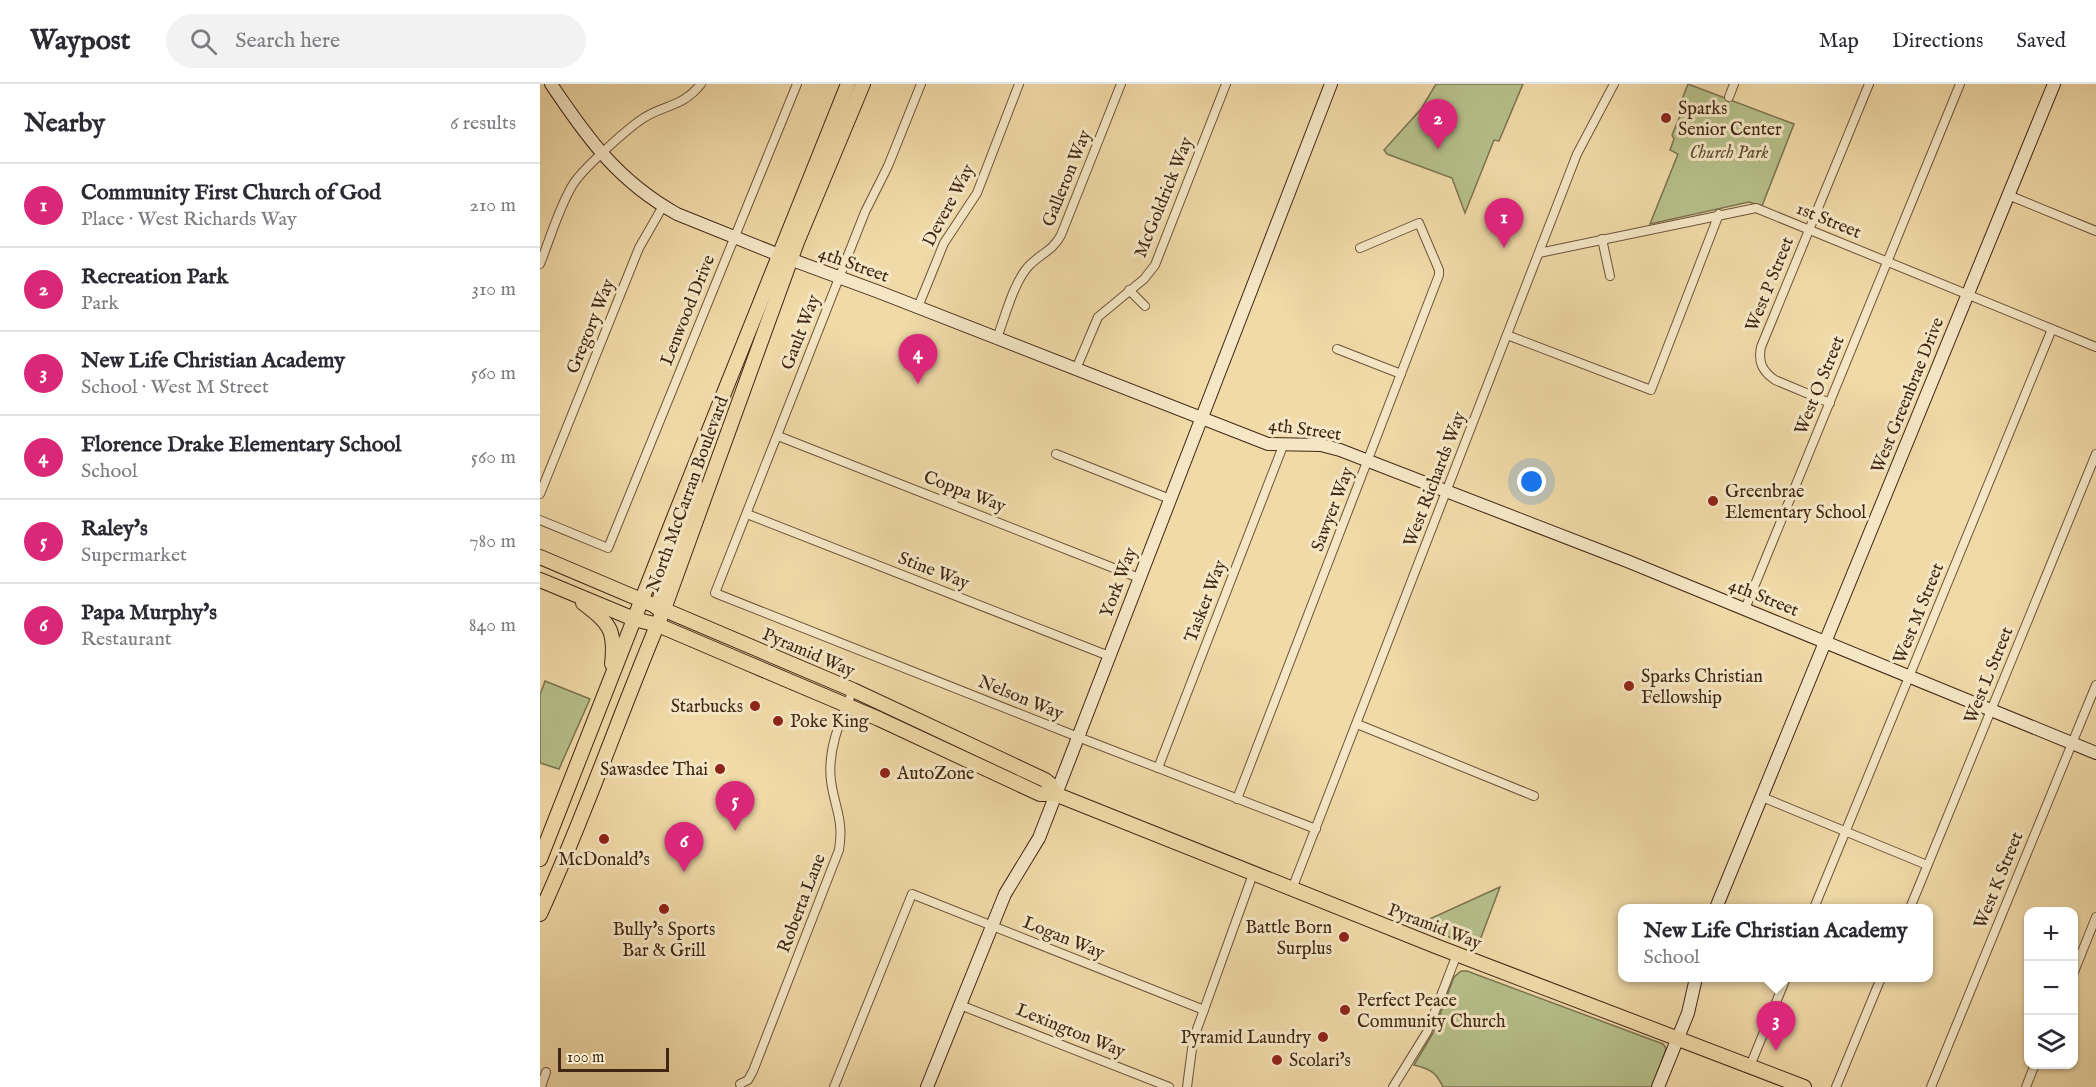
<!DOCTYPE html>
<meta charset="utf-8">
<style>
body{margin:0;font-family:"IM FELL English",serif;background:#f2f2f3;color:#2b2b33}
.controls{position:absolute;right:18px;bottom:18px;display:grid;overflow:hidden;border-radius:12px;box-shadow:0 2px 4px #0004}
.controls button{width:54px;height:54px;display:grid;place-items:center;padding:0;border:0;border-bottom:2px solid #e1e1e2;background:#fff;color:#2b2b33;font:30px sans-serif}
.scale{position:absolute;left:18px;bottom:15px;width:111px;box-sizing:border-box;padding-left:6px;border:3px solid #412614;border-top:0;font-size:16px;line-height:21px;white-space:nowrap;color:#412614;-webkit-text-stroke:4px #f5e7c6;paint-order:stroke}
.you{position:absolute;left:992px;top:398px;width:21px;height:21px;margin:-15px;border:4px solid #fff;border-radius:50%;background:#1a73e8;box-shadow:0 0 0 9px #1a73e833}
.badge{display:grid;place-items:center;width:39px;height:39px;border-radius:50%;background:#db2777;color:#fff;font-size:20px;font-weight:700}
.pin{position:absolute;translate:-50% -50px;filter:drop-shadow(0 2px 3px #0008)}
.pin::after{content:'';position:absolute;top:32px;width:21px;height:18px;background:inherit;clip-path:polygon(0 0,100% 0,50% 100%)}
.popup{position:absolute;left:1078px;top:820px;width:315px;height:78px;box-sizing:border-box;display:grid;place-content:center;border-radius:12px;background:#fff;filter:drop-shadow(0 2px 4px #0005);font-size:20px;white-space:nowrap;color:#7c7c81}
.popup b{font-size:22px;color:#2b2b33}
.popup::after{content:'';position:absolute;left:50%;top:100%;margin-left:-12px;border:12px solid transparent;border-top-color:#fff}
.list{margin:0;padding:0;list-style:none}
h2{display:flex;justify-content:space-between;align-items:center;height:78px;margin:0;padding:0 24px;font-size:26px}
h2 small{font-size:20px;font-weight:400;color:#7c7c81}
.list li{display:grid;grid-template-columns:39px 1fr auto;gap:18px;align-items:center;box-sizing:border-box;height:84px;padding:0 24px;border-top:2px solid #e1e1e2}
.list b{display:block;font-size:22px;white-space:nowrap}
.list p{margin:0;font-size:20px;white-space:nowrap;color:#7c7c81}
.list em{font-size:20px;font-style:normal;color:#7c7c81}
.icon{flex:none;width:33px;height:33px;fill:none;stroke:currentColor;stroke-width:2;stroke-linecap:round;stroke-linejoin:round}
.map{position:relative;flex:none;width:1556px;height:1003px;overflow:hidden}
header{display:flex;align-items:center;gap:36px;box-sizing:border-box;height:84px;padding:0 30px;background:#fff;border-bottom:2px solid #e1e1e2}
header strong{font-size:28px}
nav{display:flex;gap:33px;margin-inline-start:auto;font-size:21px}
.search{width:420px;height:54px;background:#f2f2f3;display:flex;align-items:center;gap:15px;box-sizing:border-box;padding:0 21px;border-radius:33px;color:#7c7c81;font-size:22px}
main{display:flex}
aside{flex:1;background:#fff}
.map>svg:first-child{display:block}
</style>
<header>
<strong>Waypost</strong>
<div class="search"><svg class="icon" aria-label="search" viewBox="0 0 24 24"><circle cx="10" cy="10" r="6"/><path d="M15 15l6 6"/></svg>Search here</div>
<nav><a>Map</a><a>Directions</a><a>Saved</a></nav>
</header>
<main>
<aside>
<h2>Nearby<small>6 results</small></h2>
<ul class="list">
<li><span class="badge">1</span><div><b>Community First Church of God</b><p>Place · West Richards Way</p></div><em>210 m</em></li>
<li><span class="badge">2</span><div><b>Recreation Park</b><p>Park</p></div><em>310 m</em></li>
<li><span class="badge">3</span><div><b>New Life Christian Academy</b><p>School · West M Street</p></div><em>560 m</em></li>
<li><span class="badge">4</span><div><b>Florence Drake Elementary School</b><p>School</p></div><em>560 m</em></li>
<li><span class="badge">5</span><div><b>Raley's</b><p>Supermarket</p></div><em>780 m</em></li>
<li><span class="badge">6</span><div><b>Papa Murphy's</b><p>Restaurant</p></div><em>840 m</em></li>
</ul>
</aside>
<div class="map">
<svg width="1556" height="1003" viewBox="0 0 1556 1003">
<rect width="100%" height="100%" fill="#f0daa8"/>
<filter id="stains"><feTurbulence type="fractalNoise" baseFrequency=".00333" numOctaves="4"/><feColorMatrix values="0 0 0 0 .2 0 0 0 0 .09 0 0 0 0 .02 0 0 0 .5 -.17"/></filter>
<radialGradient id="worn" r=".72"><stop offset=".6" stop-color="#630" stop-opacity="0"/><stop offset="1" stop-color="#630" stop-opacity=".3"/></radialGradient>
<g fill="#b6c08a" stroke="#7c734f" stroke-width="1.5">
<path d="M896 0H983L959 57 954 56 925 129 912 94 847 70 844 66 881 25Z"/>
<path d="M1148 0 1254 40 1222 122 1209 118 1110 140 1138 70 1130 66 1134 55 1132 51 1145 20 1141 18Z"/>
<path d="M5 597 50 615 19 685 0 679V611Z"/>
<path d="M960 803 937 864 881 842 885 837Z"/>
<path d="M921 887H927L1123 960 1126 964 1125 968 1112 1003H903C896 988 890 985 874 981L893 949 914 893Z"/>
</g>
<g fill="none" stroke-linecap="round" stroke-linejoin="round">
<defs>
<g id="street">
<path d="M381 0 348 82 325 128 175 509 538 653 776 745"/>
<path d="M1189 13 1194 0"/>
<path d="M1468 111 1556 147"/>
<path d="M1062 155 1070 192"/>
<path d="M999 169 1216 124 1556 263"/>
<path d="M0 180C10 155 18 126 32 102 41 86 86 46 102 35 124 20 142 24 161 0"/>
<path d="M589 206 605 222"/>
<path d="M378 223 404 159 437 109 479 0"/>
<path d="M967 251 1111 306 1179 130"/>
<path d="M457 254C465 233 473 201 487 184 498 171 513 167 521 151L581 0"/>
<path d="M797 265 861 290"/>
<path d="M536 285 558 233 604 195 615 181 686 0"/>
<path d="M1290 319 1235 296C1222 287 1218 278 1221 263L1329 0"/>
<path d="M238 352 599 494"/>
<path d="M516 370 630 415"/>
<path d="M0 410 99 164 123 122"/>
<path d="M207 430 569 572"/>
<path d="M0 436 68 464 257 0"/>
<path d="M1205 525 1420 0"/>
<path d="M817 640 994 712"/>
<path d="M618 684 743 362"/>
<path d="M1222 713 1387 781"/>
<path d="M697 715 899 191V186L879 139 820 164"/>
<path d="M752 805 1037 70 1074 0"/>
<path d="M1274 824 1512 245"/>
<path d="M1370 824 1556 370"/>
<path d="M1534 888 1556 833"/>
<path d="M420 921 629 1003"/>
<path d="M1210 982 1246 894"/>
<path d="M200 1000 208 996 213 987 299 766C304 736 295 725 291 697 287 665 301 635 313 606"/>
<path d="M1 1003 6 988"/>
<path d="M294 1003 372 810 664 926"/>
<path d="M647 1003 652 965 657 945 713 790"/>
<path d="M853 1003 887 948 917 870"/>
<path d="M1296 1003 1341 894"/>
<path d="M1391 1003 1556 601"/>
<path d="M1486 1003 1495 980"/>
</g>
<g id="secondary">
<path d="M11 0C48 55 78 97 137 130L239 171 339 208 728 360 781 361 800 366 1087 477 1556 669"/>
<path d="M1176 824 1514 0"/>
<path d="M387 1003 465 810 499 754 791 0"/>
<path d="M1118 1003 1148 929 1156 894"/>
</g>
<g id="primary">
<path d="M0 473 313 606 505 696 511 701 515 710"/>
<path d="M0 496 94 535 118 541 207 579 339 635 500 710H515L898 863 1264 1003"/>
<path d="M43 519C69 539 76 545 72 580"/>
<path d="M117 524 155 399"/>
<path d="M0 775 135 431 308 0"/>
<path d="M0 830C46 730 81 626 124 525L257 158 323 0"/>
</g>
</defs>
<use href="#street" stroke="#6d5339" stroke-width="10"/>
<use href="#secondary" stroke="#412614" stroke-width="14"/>
<use href="#primary" stroke="#412614" stroke-width="16"/>
<use href="#street" stroke="#f5e7c6" stroke-width="8"/>
<use href="#secondary" stroke="#f5e7c6" stroke-width="12"/>
<use href="#primary" stroke="#f0daa8" stroke-width="14"/>
</g>
<g fill="#8f2418" stroke="#f5e7c6" stroke-width="2">
<circle cx="1126" cy="34" r="6"/>
<circle cx="1173" cy="417" r="6"/>
<circle cx="1089" cy="602" r="6"/>
<circle cx="215" cy="622" r="6"/>
<circle cx="238" cy="637" r="6"/>
<circle cx="180" cy="685" r="6"/>
<circle cx="345" cy="689" r="6"/>
<circle cx="64" cy="755" r="6"/>
<circle cx="124" cy="825" r="6"/>
<circle cx="804" cy="853" r="6"/>
<circle cx="805" cy="926" r="6"/>
<circle cx="783" cy="953" r="6"/>
<circle cx="737" cy="976" r="6"/>
</g>
<g text-anchor="middle" stroke-width="6" stroke-linejoin="round" paint-order="stroke">
<g font-size="18" fill="#412614" stroke="#f5e7c6" text-anchor="start">
<text x="1138" y="30">Sparks<tspan x="1138" dy="21">Senior Center</tspan></text>
<text x="1185" y="413">Greenbrae<tspan x="1185" dy="21">Elementary School</tspan></text>
<text x="1101" y="598">Sparks Christian<tspan x="1101" dy="21">Fellowship</tspan></text>
<text x="203" y="628" text-anchor="end">Starbucks</text>
<text x="250" y="643">Poke King</text>
<text x="168" y="691" text-anchor="end">Sawasdee Thai</text>
<text x="357" y="695">AutoZone</text>
<text x="64" y="781" text-anchor="middle">McDonald's</text>
<text x="792" y="849" text-anchor="end">Battle Born<tspan x="792" dy="21">Surplus</tspan></text>
<text x="124" y="851" text-anchor="middle">Bully's Sports<tspan x="124" dy="21">Bar &amp; Grill</tspan></text>
<text x="817" y="922">Perfect Peace<tspan x="817" dy="21">Community Church</tspan></text>
<text x="771" y="959" text-anchor="end">Pyramid Laundry</text>
<text x="749" y="982">Scolari's</text>
</g>
<g font-size="18" font-style="italic" fill="#5e4c32" stroke="#f5e7c6">
<text x="1189" y="74">Church Park</text>
</g>
<g font-size="18" fill="#412614" stroke="#f5e7c6">
<text transform="translate(526 94) rotate(-68)" y="6">Galleron Way</text>
<text transform="translate(623 113) rotate(-68)" y="6">McGoldrick Way</text>
<text transform="translate(408 121) rotate(-62)" y="6">Devere Way</text>
<text transform="translate(1289 136) rotate(22)" y="6">1st Street</text>
<text transform="translate(314 180) rotate(20)" y="6">4th Street</text>
<text transform="translate(1229 200) rotate(-68)" y="6">West P Street</text>
<text transform="translate(147 226) rotate(-68)" y="6">Lenwood Drive</text>
<text transform="translate(50 242) rotate(-68)" y="6">Gregory Way</text>
<text transform="translate(260 248) rotate(-69)" y="6">Gault Way</text>
<text transform="translate(1279 301) rotate(-68)" y="6">West O Street</text>
<text transform="translate(1367 311) rotate(-68)" y="6">West Greenbrae Drive</text>
<text transform="translate(765 345) rotate(8)" y="6">4th Street</text>
<text transform="translate(894 395) rotate(-69)" y="6">West Richards Way</text>
<text transform="translate(425 407) rotate(21)" y="6">Coppa Way</text>
<text transform="translate(147 410) rotate(-70)" y="6">North McCarran Boulevard</text>
<text transform="translate(792 425) rotate(-69)" y="6">Sawyer Way</text>
<text transform="translate(394 486) rotate(21)" y="6">Stine Way</text>
<text transform="translate(578 498) rotate(-69)" y="6">York Way</text>
<text transform="translate(1224 513) rotate(22)" y="6">4th Street</text>
<text transform="translate(665 517) rotate(-69)" y="6">Tasker Way</text>
<text transform="translate(1378 529) rotate(-68)" y="6">West M Street</text>
<text transform="translate(269 568) rotate(23)" y="6">Pyramid Way</text>
<text transform="translate(1448 591) rotate(-68)" y="6">West L Street</text>
<text transform="translate(481 613) rotate(22)" y="6">Nelson Way</text>
<text transform="translate(1458 796) rotate(-68)" y="6">West K Street</text>
<text transform="translate(261 819) rotate(-69)" y="6">Roberta Lane</text>
<text transform="translate(895 842) rotate(21)" y="6">Pyramid Way</text>
<text transform="translate(524 853) rotate(22)" y="6">Logan Way</text>
<text transform="translate(531 946) rotate(22)" y="6">Lexington Way</text>
</g>
</g>
<rect width="100%" height="100%" filter="url(#stains)"/>
<rect width="100%" height="100%" fill="url(#worn)"/>
</svg>
<div class="controls">
<button>+</button>
<button>−</button>
<button><svg class="icon" aria-label="layers" viewBox="0 0 24 24"><path d="M12 4l9 5-9 5-9-5zM3 14l9 5 9-5"/></svg></button>
</div>
<div class="scale">100 m</div>
<div class="you"></div>
<div class="pin badge" style="left:964px;top:164px">1</div>
<div class="pin badge" style="left:898px;top:65px">2</div>
<div class="pin badge" style="left:1236px;top:967px">3</div>
<div class="popup"><b>New Life Christian Academy</b>School</div>
<div class="pin badge" style="left:378px;top:300px">4</div>
<div class="pin badge" style="left:195px;top:747px">5</div>
<div class="pin badge" style="left:144px;top:788px">6</div>
</div>
</main>
